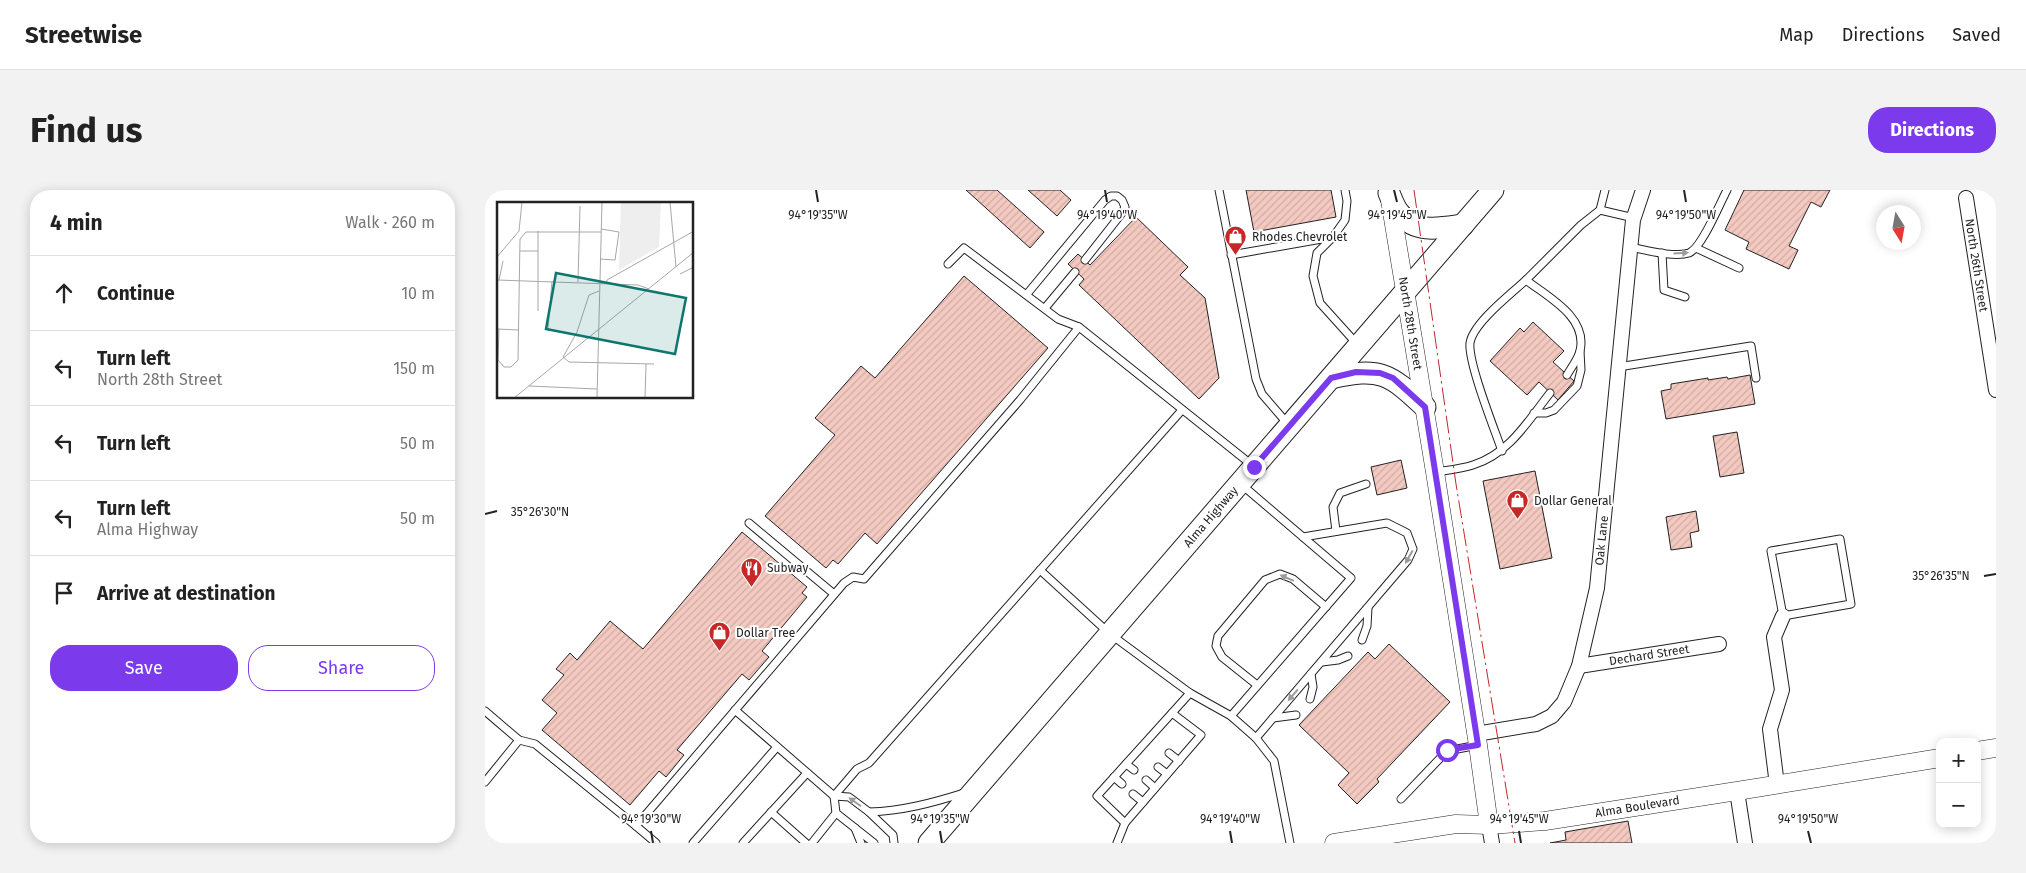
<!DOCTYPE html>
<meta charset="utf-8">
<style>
body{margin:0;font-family:"Fira Sans",sans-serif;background:#f2f2f2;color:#222}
.controls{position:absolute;right:15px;bottom:15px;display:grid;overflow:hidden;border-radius:10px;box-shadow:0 2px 12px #0003}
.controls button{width:45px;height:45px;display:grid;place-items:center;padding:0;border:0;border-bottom:1px solid #e0e0e0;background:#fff;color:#222;font:25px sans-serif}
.compass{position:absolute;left:1391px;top:15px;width:45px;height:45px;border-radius:50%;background:#fff;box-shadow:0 2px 12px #0003;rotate:169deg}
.stop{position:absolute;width:15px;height:15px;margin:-11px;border:4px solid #7c3aed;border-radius:50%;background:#fff}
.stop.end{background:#7c3aed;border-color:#fff;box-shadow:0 1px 5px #0008}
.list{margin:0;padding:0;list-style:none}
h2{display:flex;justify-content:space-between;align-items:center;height:65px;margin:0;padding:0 20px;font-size:21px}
h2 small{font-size:16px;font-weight:400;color:#767676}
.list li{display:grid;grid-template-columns:32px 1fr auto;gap:15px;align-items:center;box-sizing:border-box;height:75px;padding:0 20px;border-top:1px solid #e0e0e0}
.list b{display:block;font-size:19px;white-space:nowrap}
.list p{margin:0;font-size:16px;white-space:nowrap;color:#767676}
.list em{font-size:16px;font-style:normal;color:#767676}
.actions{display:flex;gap:10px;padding:15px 20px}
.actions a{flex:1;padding:11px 0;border:1px solid #7c3aed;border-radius:20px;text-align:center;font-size:18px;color:#7c3aed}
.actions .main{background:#7c3aed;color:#fff}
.icon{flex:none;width:28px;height:28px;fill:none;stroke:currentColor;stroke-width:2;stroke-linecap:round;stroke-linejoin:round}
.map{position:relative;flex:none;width:1511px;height:653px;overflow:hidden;border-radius:20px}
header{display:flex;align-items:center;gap:30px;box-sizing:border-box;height:70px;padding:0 25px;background:#fff;border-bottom:1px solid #e0e0e0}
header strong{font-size:24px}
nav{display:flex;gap:28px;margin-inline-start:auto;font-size:18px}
.intro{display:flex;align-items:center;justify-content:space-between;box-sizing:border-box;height:120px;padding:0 30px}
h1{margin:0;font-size:35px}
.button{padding:12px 22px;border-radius:20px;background:#7c3aed;color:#fff;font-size:18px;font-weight:700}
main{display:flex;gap:30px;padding:0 30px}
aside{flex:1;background:#fff;border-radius:20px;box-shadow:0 2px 12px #0003}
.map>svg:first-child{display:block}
</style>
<header>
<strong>Streetwise</strong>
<nav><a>Map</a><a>Directions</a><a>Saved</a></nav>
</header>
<div class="intro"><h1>Find us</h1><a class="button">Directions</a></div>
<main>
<aside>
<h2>4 min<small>Walk · 260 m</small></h2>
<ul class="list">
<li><svg class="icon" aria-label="ahead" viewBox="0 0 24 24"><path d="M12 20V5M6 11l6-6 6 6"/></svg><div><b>Continue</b></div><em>10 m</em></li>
<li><svg class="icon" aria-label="left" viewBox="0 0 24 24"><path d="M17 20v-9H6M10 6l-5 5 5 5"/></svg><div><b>Turn left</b><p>North 28th Street</p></div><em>150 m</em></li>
<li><svg class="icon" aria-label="left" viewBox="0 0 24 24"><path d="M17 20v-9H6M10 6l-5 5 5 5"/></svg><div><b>Turn left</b></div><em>50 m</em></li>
<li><svg class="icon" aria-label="left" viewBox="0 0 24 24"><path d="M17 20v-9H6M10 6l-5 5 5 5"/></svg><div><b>Turn left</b><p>Alma Highway</p></div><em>50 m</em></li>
<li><svg class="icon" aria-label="arrive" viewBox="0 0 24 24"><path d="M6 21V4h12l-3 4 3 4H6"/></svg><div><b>Arrive at destination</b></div></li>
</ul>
<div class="actions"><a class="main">Save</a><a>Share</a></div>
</aside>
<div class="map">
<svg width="1511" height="653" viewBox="0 0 1511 653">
<defs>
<pattern id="building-hatch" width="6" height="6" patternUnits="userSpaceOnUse" patternTransform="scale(1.25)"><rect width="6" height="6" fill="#f3c9c0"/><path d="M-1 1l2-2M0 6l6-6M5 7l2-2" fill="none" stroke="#d0aca5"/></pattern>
</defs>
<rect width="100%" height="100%" fill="#fff"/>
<g fill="url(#building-hatch)" stroke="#222">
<path d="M481 0H512L559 42 545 58Z"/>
<path d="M543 0H575L586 10 572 26Z"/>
<path d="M761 0H846L851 27 769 42Z"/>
<path d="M1259 0H1345L1336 17 1326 12 1304 56 1313 60 1304 79 1261 59 1264 52 1240 40Z"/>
<path d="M651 27 703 77 695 85 720 108 734 188 714 209 594 95 599 89 583 74 593 64 605 75Z"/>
<path d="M479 86 563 158 392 354 380 343 353 374 348 370 341 378 280 326 350 245 330 228 376 176 390 188Z"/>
<path d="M1048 132 1079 161 1068 172 1089 191 1073 210 1054 192 1042 205 1005 171 1035 138 1039 142Z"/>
<path d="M1265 185 1270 214 1181 229 1176 201 1186 199V194L1223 188V190L1242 187 1243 189Z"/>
<path d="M1252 242 1259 283 1235 287 1228 246Z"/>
<path d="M916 270 922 298 892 305 886 277Z"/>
<path d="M1050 281 1067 368 1015 379 998 291Z"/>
<path d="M1211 321 1214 341 1205 343 1207 357 1186 360 1181 327Z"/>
<path d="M257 342 322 397 317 403 322 407 277 461 284 467 264 490 257 484 192 560 199 565 181 587 174 581 145 615 57 540 72 523 57 510 79 485 71 479 85 463 92 470 125 431 158 459Z"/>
<path d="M904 454 965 512 892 589 894 592 872 614 853 595 864 583 814 535 883 462 890 469Z"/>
<path d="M1143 631 1147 653H1065L1081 650 1080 642Z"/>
</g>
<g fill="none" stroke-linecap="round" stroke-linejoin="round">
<defs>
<g id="service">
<path d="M734 0 771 189 777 204 802 233"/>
<path d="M860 0 862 11 860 30 848 47 832 63 828 86 835 113 872 154"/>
<path d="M1115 20 1120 0"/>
<path d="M1145 57C1161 60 1189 68 1204 63 1217 58 1235 13 1242 0"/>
<path d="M1211 58 1254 78"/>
<path d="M1177 63 1179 100 1200 107"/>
<path d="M746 65 848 47"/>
<path d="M463 74 479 58 573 129 594 137 767 275"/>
<path d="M1041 90 1096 35 1115 20 1149 28"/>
<path d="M542 104 620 10 626 6H632L637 10 640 17 637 23 600 70"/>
<path d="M560 118 590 82"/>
<path d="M1133 177 1266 156 1271 188"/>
<path d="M1049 223H1061L1069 220 1092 196 1096 180 1095 161"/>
<path d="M1017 261C1009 238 983 173 985 153 988 133 1026 104 1041 90 1063 107 1103 127 1095 161 1093 169 1086 178 1082 185"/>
<path d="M950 282C963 280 976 279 988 275 1024 264 1043 231 1065 203"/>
<path d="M264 333 349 404"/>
<path d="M851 341 848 317 855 303 881 294"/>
<path d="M1355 349 1366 414 1298 426 1286 361Z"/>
<path d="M555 380 625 444 705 503 746 526 866 388 757 295"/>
<path d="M877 450 882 436 883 418"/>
<path d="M837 472 853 470 863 466"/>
<path d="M772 495 737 467 731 456 733 446 780 390 795 384 808 389 841 417"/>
<path d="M825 509 828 497 826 484"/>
<path d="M250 520 349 606 364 607 384 622 408 645 409 653"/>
<path d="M0 521 34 550"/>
<path d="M746 526 771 548 789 571 805 653"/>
<path d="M788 528 811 525"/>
<path d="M771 548 923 370 928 359 922 343 902 333 818 347"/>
<path d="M684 563 694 571"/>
<path d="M641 574 649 580"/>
<path d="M673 577 682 584"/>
<path d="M629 587 637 594"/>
<path d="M661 590 670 598"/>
<path d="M0 592 34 550 50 554 151 636"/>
<path d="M648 604 658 612"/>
<path d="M916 609 962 561 993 555"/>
<path d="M286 622 321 653"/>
<path d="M384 622C417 621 447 613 479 603"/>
<path d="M640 633 612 606 687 523"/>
<path d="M370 638 376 653"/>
<path d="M171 653 151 636 359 393 368 387 379 389 535 210 594 137"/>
<path d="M208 653 292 557"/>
<path d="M258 653 322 583"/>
<path d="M327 653 351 623"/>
<path d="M389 653 351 623 349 606 372 579 384 573 697 220"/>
<path d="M632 653 640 633 716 545 687 523 705 503"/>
</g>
<g id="minor">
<path id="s1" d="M1481 8 1511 200"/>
<path id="s2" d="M1094 476 1234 454"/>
<path id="s3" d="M991 544 1051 534 1067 526 1079 512 1094 476 1112 398 1148 30 1158 0"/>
<path d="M1292 595 1285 539 1297 500 1289 447 1298 426"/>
<path d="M1252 601 1260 653"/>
<path d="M1004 635 1007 653"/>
</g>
<g id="tertiary">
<path id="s4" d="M905 10 950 282 993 555 1004 635"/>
<path d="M1492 561 1511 558"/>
<path id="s5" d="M849 653 971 634 1004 635 1060 631 1252 601 1455 568"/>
</g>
<g id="primary">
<path d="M904 3C907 10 910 19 915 24 931 44 956 38 978 35"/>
<path d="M846 188C895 177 904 183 940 217"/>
<path id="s6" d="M444 653 1008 0"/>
</g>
</defs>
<use href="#service" stroke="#222" stroke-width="9"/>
<use href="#minor" stroke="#222" stroke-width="16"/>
<use href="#tertiary" stroke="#222" stroke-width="19"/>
<use href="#primary" stroke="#222" stroke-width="23"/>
<use href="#service" stroke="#fff" stroke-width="7"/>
<use href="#minor" stroke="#fff" stroke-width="14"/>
<use href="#tertiary" stroke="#fff" stroke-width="18"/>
<use href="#primary" stroke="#fff" stroke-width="21"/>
<path stroke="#c62828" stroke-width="1" stroke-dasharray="18 4 2.5 4" stroke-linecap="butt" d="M929 0 971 294 1030 653"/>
</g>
<defs><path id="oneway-solid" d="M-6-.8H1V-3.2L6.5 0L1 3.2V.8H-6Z" transform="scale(1.25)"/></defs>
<g fill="#9c9c9c">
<use href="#oneway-solid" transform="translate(1196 63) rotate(-3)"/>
<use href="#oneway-solid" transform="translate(924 367) rotate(119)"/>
<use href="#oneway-solid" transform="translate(802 388) rotate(-157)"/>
<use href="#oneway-solid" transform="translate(808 505) rotate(131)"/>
<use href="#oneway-solid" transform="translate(370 612) rotate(-145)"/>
</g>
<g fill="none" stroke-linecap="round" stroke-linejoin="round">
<path stroke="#7c3aed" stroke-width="6" d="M769 277 846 188 871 182 895 183 908 188 940 217 993 555 962 560"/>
</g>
<path fill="none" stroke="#222" stroke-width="2" d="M331 0 333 12M620 0 622 12M909 0 912 12M1199 0 1201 12M0 324 12 321M1499 386 1511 384M166 641 168 653M455 641 457 653M745 641 747 653M1034 641 1036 653M1323 641 1326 653"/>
<defs>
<symbol id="shop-pin" viewBox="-11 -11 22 30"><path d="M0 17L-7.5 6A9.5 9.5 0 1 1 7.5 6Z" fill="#c62828" stroke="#fff"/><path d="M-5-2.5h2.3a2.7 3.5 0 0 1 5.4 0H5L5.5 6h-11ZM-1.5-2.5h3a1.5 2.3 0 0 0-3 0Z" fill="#fff"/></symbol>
<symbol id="restaurant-pin" viewBox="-11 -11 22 30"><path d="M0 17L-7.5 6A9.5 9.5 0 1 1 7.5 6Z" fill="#c62828" stroke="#fff"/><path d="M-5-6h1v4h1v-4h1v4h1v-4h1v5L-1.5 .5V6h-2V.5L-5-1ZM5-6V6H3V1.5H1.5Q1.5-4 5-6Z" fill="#fff"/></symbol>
</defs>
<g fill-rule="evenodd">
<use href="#shop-pin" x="738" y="34" width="25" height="34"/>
<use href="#shop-pin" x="1020" y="298" width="25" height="34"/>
<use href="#restaurant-pin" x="254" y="366" width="25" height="34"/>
<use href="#shop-pin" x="222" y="430" width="25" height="34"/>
</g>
<g text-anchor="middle" stroke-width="4" stroke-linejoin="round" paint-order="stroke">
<g font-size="12" fill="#222" stroke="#fff" text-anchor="start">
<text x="767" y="51">Rhodes Chevrolet</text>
<text x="1049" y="315">Dollar General</text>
<text x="282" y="382">Subway</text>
<text x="251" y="447">Dollar Tree</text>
</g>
<g font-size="12" fill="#222" stroke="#fff">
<text dy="4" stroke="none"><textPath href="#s1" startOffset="68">North 26th Street</textPath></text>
<text dy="4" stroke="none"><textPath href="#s4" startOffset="125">North 28th Street</textPath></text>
<text dy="4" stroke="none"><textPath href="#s6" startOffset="431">Alma Highway</textPath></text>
<text dy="4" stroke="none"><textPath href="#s3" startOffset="264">Oak Lane</textPath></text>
<text dy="4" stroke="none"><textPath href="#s2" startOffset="71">Dechard Street</textPath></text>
<text dy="4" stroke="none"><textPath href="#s5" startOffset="306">Alma Boulevard</textPath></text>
</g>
</g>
<g transform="translate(12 12)">
<rect width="196" height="196" fill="#fff"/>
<path d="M124 0H164L162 45 122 68Z" fill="#eee"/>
<path fill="none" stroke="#a7a7a7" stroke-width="1" d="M173 0 179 65M23 49H41M0 55 22 29 25 0M103 57 118 58 122 30 104 27M183 72 197 65M0 78 141 83 152 87M2 78 6 59M81 80 83 4M109 82 110 78 197 29M102 89 92 93 80 130 66 155 72 160 157 162M41 109V29M1 127 21 128M2 127 1 158 7 165H14L21 158 23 37 29 30H104M51 127 55 79M32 184 100 187M17 196 197 50M100 196 105 0M148 196 149 162"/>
<path fill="#0f766e" fill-opacity="0.15" stroke="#0f766e" stroke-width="2.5" d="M59 71 189 96 178 152 49 127Z"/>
<rect width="196" height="196" fill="none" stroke="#222" stroke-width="2.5"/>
</g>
<g font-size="12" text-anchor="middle" fill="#222" stroke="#fff" stroke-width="4" stroke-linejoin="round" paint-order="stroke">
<text x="333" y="29">94°19'35"W</text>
<text x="622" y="29">94°19'40"W</text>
<text x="912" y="29">94°19'45"W</text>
<text x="1201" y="29">94°19'50"W</text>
<text x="55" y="326">35°26'30"N</text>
<text x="1456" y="390">35°26'35"N</text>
<text x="166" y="633">94°19'30"W</text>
<text x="455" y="633">94°19'35"W</text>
<text x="745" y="633">94°19'40"W</text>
<text x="1034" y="633">94°19'45"W</text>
<text x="1323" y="633">94°19'50"W</text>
</g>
</svg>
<div class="controls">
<button>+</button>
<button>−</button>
</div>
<svg class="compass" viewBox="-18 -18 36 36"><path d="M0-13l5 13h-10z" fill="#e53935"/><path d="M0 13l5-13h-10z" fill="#767676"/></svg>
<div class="stop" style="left:962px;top:560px"></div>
<div class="stop end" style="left:769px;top:277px"></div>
</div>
</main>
